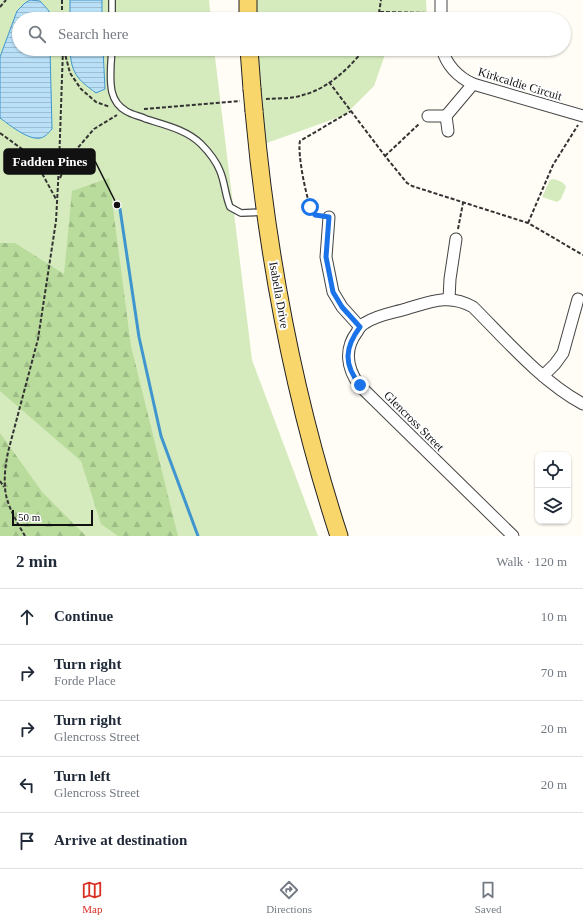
<!DOCTYPE html>
<meta charset="utf-8">
<style>
body{margin:0;font-family:"Times New Roman",serif;background:#f2f2f3;color:#1f2937}
.controls{position:absolute;right:12px;bottom:12px;display:grid;overflow:hidden;border-radius:8px;box-shadow:0 1px 3px #0004}
.controls button{width:36px;height:36px;display:grid;place-items:center;padding:0;border:0;border-bottom:1px solid #e0e1e3;background:#fff;color:#1f2937;font:20px sans-serif}
.scale{position:absolute;left:12px;bottom:10px;width:81px;box-sizing:border-box;padding-left:4px;border:2px solid #111;border-top:0;font-size:11px;line-height:14px;white-space:nowrap;color:#111;-webkit-text-stroke:3px #fff;paint-order:stroke}
.stop{position:absolute;width:12px;height:12px;margin:-9px;border:3px solid #1a73e8;border-radius:50%;background:#fff}
.stop.end{background:#1a73e8;border-color:#fff;box-shadow:0 1px 4px #0008}
.list{margin:0;padding:0;list-style:none}
h2{display:flex;justify-content:space-between;align-items:center;height:52px;margin:0;padding:0 16px;font-size:17px}
h2 small{font-size:13px;font-weight:400;color:#747a83}
.list li{display:grid;grid-template-columns:26px 1fr auto;gap:12px;align-items:center;box-sizing:border-box;height:56px;padding:0 16px;border-top:1px solid #e0e1e3}
.list b{display:block;font-size:15px;white-space:nowrap}
.list p{margin:0;font-size:13px;white-space:nowrap;color:#747a83}
.list em{font-size:13px;font-style:normal;color:#747a83}
.icon{flex:none;width:22px;height:22px;fill:none;stroke:currentColor;stroke-width:2;stroke-linecap:round;stroke-linejoin:round}
.map{position:relative;flex:none;width:583px;height:536px;overflow:hidden}
.search{position:absolute;background:#fff;box-shadow:0 1px 3px #0004;left:12px;right:12px;top:12px;height:44px;display:flex;align-items:center;gap:10px;box-sizing:border-box;padding:0 14px;border-radius:22px;color:#747a83;font-size:15px}
.sheet{height:332px;background:#fff}
nav{display:flex;justify-content:space-around;align-items:center;box-sizing:border-box;height:56px;border-top:1px solid #e0e1e3;background:#fff;font-size:11px;color:#747a83}
nav a{display:grid;justify-items:center;gap:2px}
nav .on{color:#d93025}
.map>svg:first-child{display:block}
</style>
<div class="map">
<svg width="583" height="536" viewBox="0 0 583 536">
<defs>
<pattern id="forest-firs" width="22" height="20" patternUnits="userSpaceOnUse"><rect width="22" height="20" fill="#b9dc9c"/><path d="M5 1l3.5 6h-7zM16 11l3.5 6h-7z" fill="#9ebc85"/></pattern>
<pattern id="water-rules" width="6" height="5" patternUnits="userSpaceOnUse"><rect width="6" height="5" fill="#b9e0f7"/><path d="M0 2.5h6" fill="none" stroke="#9ebfd3"/></pattern>
</defs>
<rect width="100%" height="100%" fill="#fffdf5"/>
<g fill="#d5ebbd">
<path d="M0 0H209L211 19H19V49H214L252 360 318 536H0Z"/>
<path d="M254 0H426L427 19H255Z"/>
<path d="M257 49H387L374 86 345 115 264 144Z"/>
<path d="M553 179C558 180 564 182 566 187L561 199 557 202 542 197 550 180Z"/>
</g>
<g fill="url(#forest-firs)">
<path d="M109 178 131 346 178 536H118L101 524 81 461 0 391V243H15L64 274 72 191Z"/>
<path d="M0 433 43 493 86 536H0Z"/>
</g>
<g fill="url(#water-rules)" stroke="#3f96cf">
<path d="M30 0 40 1 49 11V19H19V49H50L52 129C50 131 48 134 45 136 33 145 10 125 0 118V57L17 11 25 3Z"/>
<rect x="70" y="0" width="32" height="19"/>
<path d="M70 49H103L105 89 96 93C77 79 71 73 70 49Z"/>
</g>
<g fill="none" stroke-linecap="round" stroke-linejoin="round">
<path stroke="#3f96cf" stroke-width="3" d="M120 209 139 337 161 436 198 536"/>
<defs>
<g id="service">
<path d="M112 19V0"/>
<path d="M112 49C111 63 109 78 112 92 114 100 119 107 126 111 132 115 140 116 146 119 165 125 187 130 201 144 209 152 216 161 220 171 225 183 225 195 230 207L241 213 265 212"/>
</g>
<g id="minor">
<path d="M441 0V19"/>
<path d="M442 49C447 66 458 77 473 84L583 116"/>
<path d="M428 116H446"/>
<path d="M448 131 446 116 473 84"/>
<path d="M329 217 326 257 333 292 342 307 360 327"/>
<path d="M449 299 450 279 456 239"/>
<path d="M543 376 555 364 563 353 578 299"/>
<path d="M513 536 359 385C347 368 344 349 357 332 359 328 361 325 365 323 377 315 392 313 406 309 430 302 449 293 473 307 507 341 541 381 583 404"/>
</g>
<g id="primary">
<path d="M248 0V19"/>
<path d="M249 49 252 89"/>
<path d="M254 111C267 255 294 398 339 536"/>
</g>
</defs>
<use href="#service" stroke="#444" stroke-width="8"/>
<use href="#minor" stroke="#444" stroke-width="13"/>
<use href="#primary" stroke="#222" stroke-width="19"/>
<g stroke="#333" stroke-width="2" stroke-dasharray="4 2" stroke-linecap="butt">
<path d="M62 0V19"/>
<path d="M0 7 6 0"/>
<path d="M380 12 431 13"/>
<path d="M378 19 381 0"/>
<path d="M64 50 70 73 81 89 96 102 110 107"/>
<path d="M329 82 385 156 407 183 412 186 528 223 583 255"/>
<path d="M266 99C278 98 292 99 303 95 327 89 349 69 364 49"/>
<path d="M144 109 240 101"/>
<path d="M0 133 33 157 56 199"/>
<path d="M385 156 420 123"/>
<path d="M60 178 69 158 94 129 117 115"/>
<path d="M320 216 314 214C307 205 297 153 300 141L351 111"/>
<path d="M528 223 553 165 578 125"/>
<path d="M458 229 463 203"/>
<path d="M0 481 4 487"/>
<path d="M25 536C17 522 5 503 5 486 4 475 6 463 8 452L38 339 56 221 59 165 63 49"/>
</g>
<use href="#service" stroke="#fff" stroke-width="5.5"/>
<use href="#minor" stroke="#fff" stroke-width="11"/>
<use href="#primary" stroke="#f9d66b" stroke-width="17"/>
<defs>
<path id="primary-bridge" d="M252 89 254 111"/>
</defs>
<use href="#primary-bridge" stroke="#222" stroke-width="19" stroke-linecap="butt"/>
<use href="#primary-bridge" stroke="#f9d66b" stroke-width="17"/>
</g>
<g fill="none" stroke-linecap="round" stroke-linejoin="round">
<path stroke="#1a73e8" stroke-width="5" d="M310 207 315 215 329 217 326 257 333 292 342 307 360 327C345 347 343 364 360 385"/>
</g>
<g text-anchor="middle" stroke-width="4" stroke-linejoin="round" paint-order="stroke">
<g font-size="12" fill="#111" stroke="#fff">
<text transform="translate(520 84) rotate(17)" y="4">Kirkcaldie Circuit</text>
<text transform="translate(279 295) rotate(80)" y="4">Isabella Drive</text>
<text transform="translate(414 421) rotate(45)" y="4">Glencross Street</text>
</g>
</g>
<path fill="none" stroke="#111" stroke-width="1.5" d="M117 205L95 161"/>
<circle fill="#111" stroke="#fff" stroke-width="1.5" cx="117" cy="205" r="4"/>
<rect fill="#111" stroke="#111" stroke-width="1.5" x="4" y="149" width="91" height="25" rx="4"/>
<g font-size="13" text-anchor="middle" font-weight="bold" fill="#fff">
<text x="50" y="166">Fadden Pines</text>
</g>
</svg>
<div class="controls">
<button><svg class="icon" aria-label="locate" viewBox="0 0 24 24"><circle cx="12" cy="12" r="6"/><path d="M12 2v4M12 18v4M2 12h4M18 12h4"/></svg></button>
<button><svg class="icon" aria-label="layers" viewBox="0 0 24 24"><path d="M12 4l9 5-9 5-9-5zM3 14l9 5 9-5"/></svg></button>
</div>
<div class="scale">50 m</div>
<div class="stop" style="left:310px;top:207px"></div>
<div class="stop end" style="left:360px;top:385px"></div>
<div class="search"><svg class="icon" aria-label="search" viewBox="0 0 24 24"><circle cx="10" cy="10" r="6"/><path d="M15 15l6 6"/></svg>Search here</div>
</div>
<section class="sheet">
<h2>2 min<small>Walk · 120 m</small></h2>
<ul class="list">
<li><svg class="icon" aria-label="ahead" viewBox="0 0 24 24"><path d="M12 20V5M6 11l6-6 6 6"/></svg><div><b>Continue</b></div><em>10 m</em></li>
<li><svg class="icon" aria-label="right" viewBox="0 0 24 24"><path d="M7 20v-9h11M14 6l5 5-5 5"/></svg><div><b>Turn right</b><p>Forde Place</p></div><em>70 m</em></li>
<li><svg class="icon" aria-label="right" viewBox="0 0 24 24"><path d="M7 20v-9h11M14 6l5 5-5 5"/></svg><div><b>Turn right</b><p>Glencross Street</p></div><em>20 m</em></li>
<li><svg class="icon" aria-label="left" viewBox="0 0 24 24"><path d="M17 20v-9H6M10 6l-5 5 5 5"/></svg><div><b>Turn left</b><p>Glencross Street</p></div><em>20 m</em></li>
<li><svg class="icon" aria-label="arrive" viewBox="0 0 24 24"><path d="M6 21V4h12l-3 4 3 4H6"/></svg><div><b>Arrive at destination</b></div></li>
</ul>
</section>
<nav>
<a class="on"><svg class="icon" aria-label="map" viewBox="0 0 24 24"><path d="M3 6l6-2 6 2 6-2v14l-6 2-6-2-6 2zM9 4v14M15 6v14"/></svg>Map</a>
<a><svg class="icon" aria-label="directions" viewBox="0 0 24 24"><path d="M12 3l9 9-9 9-9-9zM9 14v-3h6M13 9l2 2-2 2"/></svg>Directions</a>
<a><svg class="icon" aria-label="saved" viewBox="0 0 24 24"><path d="M7 4h10v16l-5-4-5 4z"/></svg>Saved</a>
</nav>
